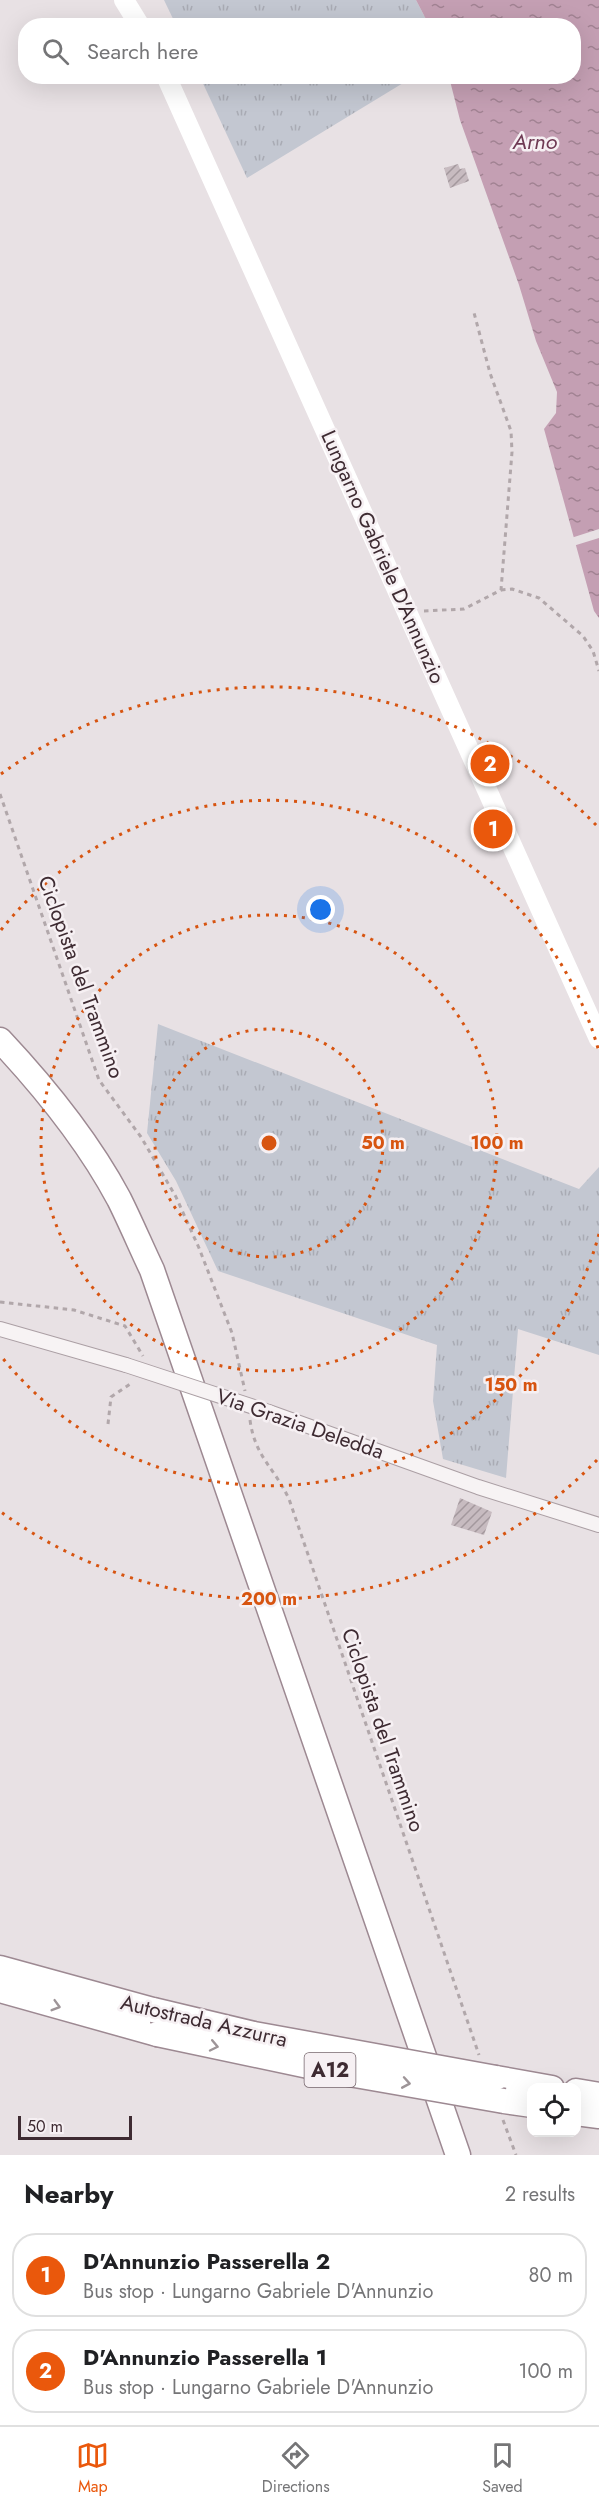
<!DOCTYPE html>
<meta charset="utf-8">
<style>
body{margin:0;font-family:Jost,sans-serif;background:#f6f6f6;color:#202124}
.controls{position:absolute;right:18px;bottom:18px;display:grid;overflow:hidden;border-radius:12px;box-shadow:0 6px 24px #0002}
.controls button{width:54px;height:54px;display:grid;place-items:center;padding:0;border:0;border-bottom:2px solid #e0e0e0;background:#fff;color:#202124;font:30px sans-serif}
.scale{position:absolute;left:18px;bottom:15px;width:114px;box-sizing:border-box;padding-left:6px;border:3px solid #3e2b32;border-top:0;font-size:16px;line-height:21px;white-space:nowrap;color:#3e2b32;-webkit-text-stroke:4px #f6f0f3;paint-order:stroke}
.you{position:absolute;left:321px;top:910px;width:21px;height:21px;margin:-15px;border:4px solid #fff;border-radius:50%;background:#1a73e8;box-shadow:0 0 0 9px #1a73e833}
.badge{display:grid;place-items:center;width:39px;height:39px;border-radius:50%;background:#ea580c;color:#fff;font-size:20px;font-weight:700}
.pin{position:absolute;translate:-50% -50%;border:3px solid #fff;box-shadow:0 2px 6px #0006}
.list{margin:0;padding:0;list-style:none}
h2{display:flex;justify-content:space-between;align-items:center;height:78px;margin:0;padding:0 24px;font-size:26px}
h2 small{font-size:20px;font-weight:400;color:#757577}
.list li{display:grid;grid-template-columns:39px 1fr auto;gap:18px;align-items:center;box-sizing:border-box;height:84px;margin:0 12px 12px;padding:0 12px;border:2px solid #e0e0e0;border-radius:24px}
.list b{display:block;font-size:22px;white-space:nowrap}
.list p{margin:0;font-size:20px;white-space:nowrap;color:#757577}
.list em{font-size:20px;font-style:normal;color:#757577}
.icon{flex:none;width:33px;height:33px;fill:none;stroke:currentColor;stroke-width:2;stroke-linecap:round;stroke-linejoin:round}
.map{position:relative;flex:none;width:599px;height:2155px;overflow:hidden}
.search{position:absolute;background:#fff;box-shadow:0 6px 24px #0002;left:18px;right:18px;top:18px;height:66px;display:flex;align-items:center;gap:15px;box-sizing:border-box;padding:0 21px;border-radius:24px;color:#757577;font-size:22px}
.sheet{height:270px;background:#fff}
nav{display:flex;justify-content:space-around;align-items:center;box-sizing:border-box;height:84px;border-top:2px solid #e0e0e0;background:#fff;font-size:16px;color:#757577}
nav a{display:grid;justify-items:center;gap:3px}
nav .on{color:#ea580c}
.map>svg:first-child{display:block}
</style>
<div class="map">
<svg width="599" height="2155" viewBox="0 0 599 2155">
<defs>
<pattern id="grass-tufts" width="24" height="20" patternUnits="userSpaceOnUse" patternTransform="scale(1.5)"><rect width="24" height="20" fill="#c3c7d1"/><path d="M3 7l-1-3M5 7V3M7 7l1-3M15 17l-1-3M17 17v-4M19 17l1-3" fill="none" stroke="#a9abb4"/></pattern>
<pattern id="water-ripples" width="26" height="14" patternUnits="userSpaceOnUse" patternTransform="scale(1.5)"><rect width="26" height="14" fill="#c49fb3"/><path d="M2 4q2-2 4 0t4 0M15 11q2-2 4 0t4 0" fill="none" stroke="#a18292"/></pattern>
<pattern id="building-hatch" width="6" height="6" patternUnits="userSpaceOnUse" patternTransform="scale(1.5)"><rect width="6" height="6" fill="#c7bbc0"/><path d="M-1 1l2-2M0 6l6-6M5 7l2-2" fill="none" stroke="#a3989d"/></pattern>
</defs>
<rect width="100%" height="100%" fill="#e8e1e4"/>
<g fill="url(#grass-tufts)">
<path d="M164 0H416L429 25H176Z"/>
<path d="M200 77H413L247 178Z"/>
<path d="M158 1024 579 1189 599 1167V1355L518 1329 506 1478 443 1459 433 1401 437 1345 218 1271 176 1181 147 1133Z"/>
</g>
<path fill="url(#water-ripples)" d="M416 0H599V618L594 611 544 429 556 413 557 392 536 341 519 285 460 120 449 77 574 76V26L429 25Z"/>
<path fill="#e8e1e4" d="M599 529V538L573 546 571 538Z"/>
<g fill="url(#building-hatch)">
<path d="M458 164 460 169 465 168 469 181 450 188 444 168Z"/>
<path d="M460 1498 492 1512 484 1535 451 1525Z"/>
</g>
<g fill="none" stroke-linecap="round" stroke-linejoin="round">
<defs>
<g id="minor">
<path d="M0 1329 126 1365"/>
<path d="M269 1412 478 1487 599 1525"/>
</g>
<g id="motorway">
<path d="M0 1040C45 1088 88 1141 119 1199 131 1223 141 1247 152 1270L458 2155"/>
<path d="M0 1968 153 2010"/>
<path d="M0 1990 157 2034"/>
<path d="M496 2078 552 2088"/>
<path d="M576 2091 599 2095"/>
<path d="M504 2101 532 2105"/>
<path d="M576 2113 599 2116"/>
</g>
</defs>
<use href="#minor" stroke="#ab9fa4" stroke-width="16"/>
<use href="#motorway" stroke="#9d8992" stroke-width="27"/>
<g stroke="#b1a7aa" stroke-width="3" stroke-dasharray="4.5 4.5" stroke-linecap="butt">
<path d="M501 590 512 589 539 598 583 636 593 651 599 671"/>
<path d="M424 611 464 609 501 590 512 452 511 431 490 373 473 309"/>
<path d="M0 794 99 1080 141 1137 176 1197 199 1248 232 1333 245 1391"/>
<path d="M0 1302 74 1310 125 1326 143 1356"/>
<path d="M250 1420C255 1457 274 1467 289 1499L479 2055"/>
<path d="M108 1424 111 1397 133 1382"/>
<path d="M503 2120 516 2155"/>
</g>
<use href="#minor" stroke="#f7f3f4" stroke-width="14"/>
<g stroke="#fff" stroke-width="20">
<path d="M124 0 140 26"/>
<path d="M166 76 599 1039"/>
</g>
<use href="#motorway" stroke="#fff" stroke-width="24"/>
<defs>
<path id="minor-bridge" d="M126 1365 269 1412"/>
<g id="motorway-bridge">
<path d="M153 2010 254 2034 496 2078"/>
<path d="M157 2034 332 2071 504 2101"/>
</g>
</defs>
<use href="#minor-bridge" stroke="#ab9fa4" stroke-width="16" stroke-linecap="butt"/>
<use href="#motorway-bridge" stroke="#9d8992" stroke-width="27" stroke-linecap="butt"/>
<use href="#minor-bridge" stroke="#f7f3f4" stroke-width="14"/>
<use href="#motorway-bridge" stroke="#fff" stroke-width="24"/>
</g>
<defs><path id="oneway-chevron" d="M-2-3.5L2.5 0L-2 3.5" fill="none" stroke-width="1.6" stroke-linecap="round" stroke-linejoin="round" transform="scale(1.5)"/></defs>
<g stroke="#9e9598">
<use href="#oneway-chevron" transform="translate(56 2006) rotate(16)"/>
<use href="#oneway-chevron" transform="translate(214 2046) rotate(12)"/>
<use href="#oneway-chevron" transform="translate(406 2083) rotate(10)"/>
</g>
<g fill="none" stroke="#d75410" stroke-width="3" stroke-dasharray="3 6">
<circle cx="269" cy="1143" r="114"/>
<circle cx="269" cy="1143" r="228"/>
<path d="M599 1234A342 342 0 0 1 1 1356M1 930A342 342 0 0 1 599 1052"/>
<path d="M597 1460A456 456 0 0 1 1 1512M1 774A456 456 0 0 1 597 826"/>
</g>
<g text-anchor="middle" stroke-width="5" stroke-linejoin="round" paint-order="stroke">
<rect fill="#f6f0f3" stroke="#75666c" stroke-width="1.5" x="304.5" y="2053" width="51" height="34" rx="4.5"/>
<g font-size="20" font-weight="bold" fill="#3e2b32">
<text x="330" y="2077">A12</text>
</g>
<g font-size="21" fill="#3e2b32" stroke="#f6f0f3">
<text transform="translate(383 557) rotate(66)" y="7">Lungarno Gabriele D'Annunzio</text>
<text transform="translate(81 977) rotate(70)" y="7">Ciclopista del Trammino</text>
<text transform="translate(300 1424) rotate(19)" y="7">Via Grazia Deledda</text>
<text transform="translate(383 1730) rotate(71)" y="7">Ciclopista del Trammino</text>
<text transform="translate(204 2021) rotate(13)" y="7">Autostrada Azzurra</text>
</g>
<g font-size="22" font-style="italic" fill="#6e3953" stroke="#f6f0f3">
<text x="535" y="149">Arno</text>
</g>
</g>
<circle cx="269" cy="1143" r="9" fill="#d75410" stroke="#f6f0f3" stroke-width="3"/>
<g font-size="18" text-anchor="middle" font-weight="bold" fill="#d75410" stroke="#f6f0f3" stroke-width="5" stroke-linejoin="round" paint-order="stroke">
<text x="383" y="1149">50 m</text>
<text x="497" y="1149">100 m</text>
<text x="511" y="1391">150 m</text>
<text x="269" y="1605">200 m</text>
</g>
</svg>
<div class="controls">
<button><svg class="icon" aria-label="locate" viewBox="0 0 24 24"><circle cx="12" cy="12" r="6"/><path d="M12 2v4M12 18v4M2 12h4M18 12h4"/></svg></button>
</div>
<div class="scale">50 m</div>
<div class="you"></div>
<div class="pin badge" style="left:493px;top:829px">1</div>
<div class="pin badge" style="left:490px;top:764px">2</div>
<div class="search"><svg class="icon" aria-label="search" viewBox="0 0 24 24"><circle cx="10" cy="10" r="6"/><path d="M15 15l6 6"/></svg>Search here</div>
</div>
<section class="sheet">
<h2>Nearby<small>2 results</small></h2>
<ul class="list">
<li><span class="badge">1</span><div><b>D'Annunzio Passerella 2</b><p>Bus stop · Lungarno Gabriele D'Annunzio</p></div><em>80 m</em></li>
<li><span class="badge">2</span><div><b>D'Annunzio Passerella 1</b><p>Bus stop · Lungarno Gabriele D'Annunzio</p></div><em>100 m</em></li>
</ul>
</section>
<nav>
<a class="on"><svg class="icon" aria-label="map" viewBox="0 0 24 24"><path d="M3 6l6-2 6 2 6-2v14l-6 2-6-2-6 2zM9 4v14M15 6v14"/></svg>Map</a>
<a><svg class="icon" aria-label="directions" viewBox="0 0 24 24"><path d="M12 3l9 9-9 9-9-9zM9 14v-3h6M13 9l2 2-2 2"/></svg>Directions</a>
<a><svg class="icon" aria-label="saved" viewBox="0 0 24 24"><path d="M7 4h10v16l-5-4-5 4z"/></svg>Saved</a>
</nav>
